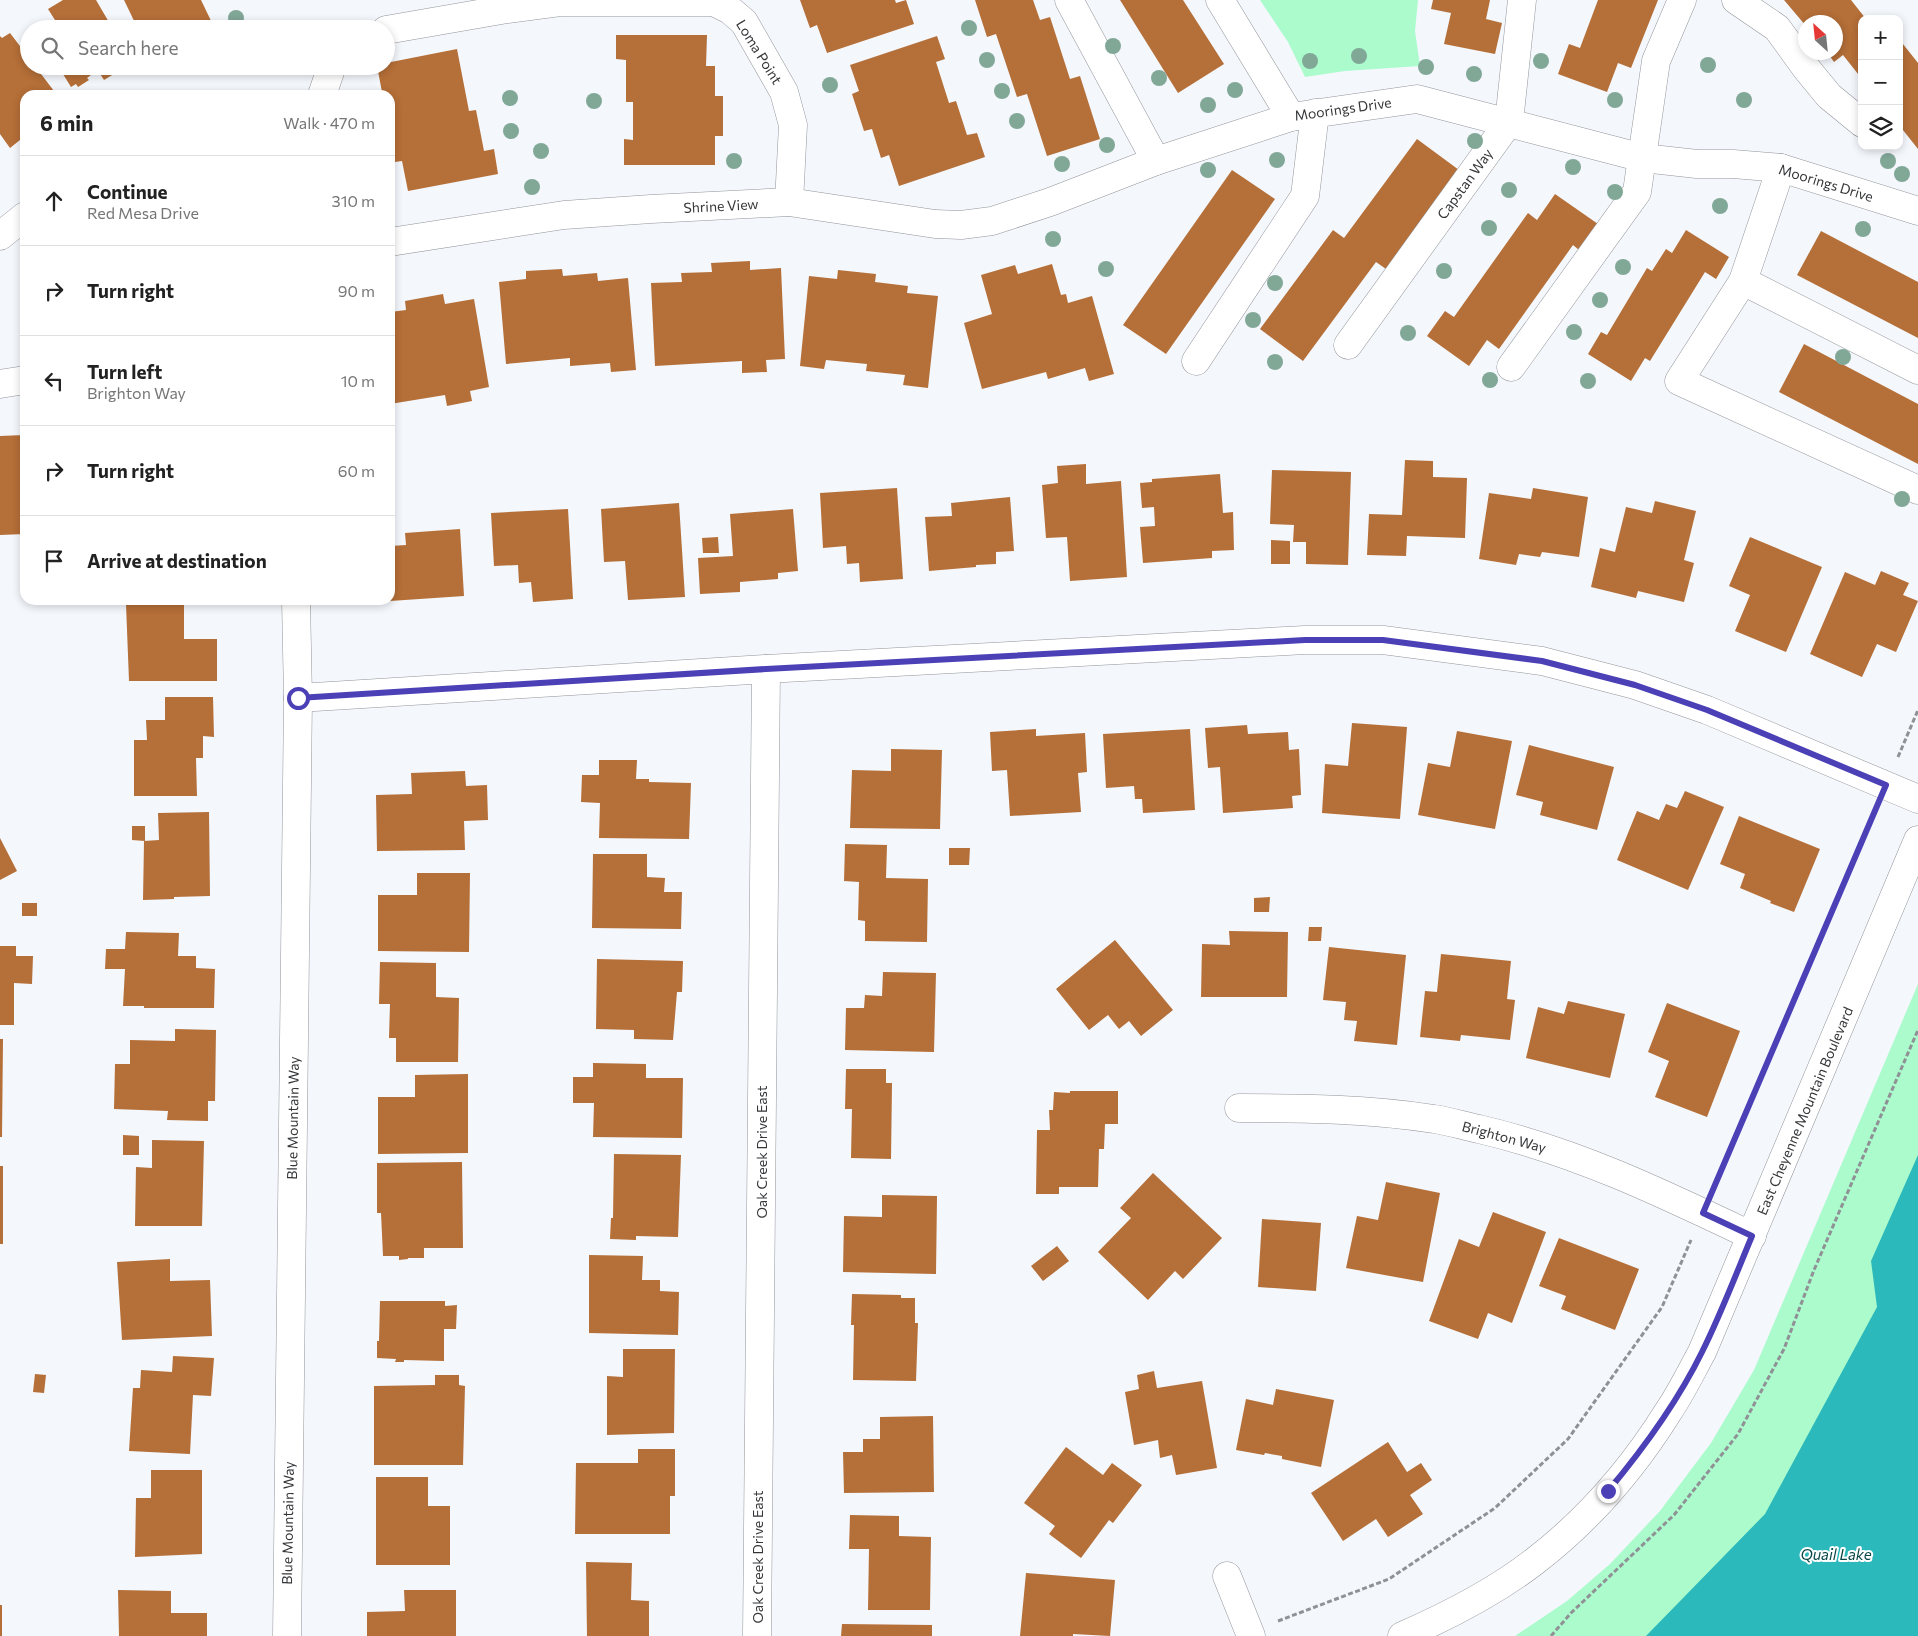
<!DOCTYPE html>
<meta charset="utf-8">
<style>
body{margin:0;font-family:Commissioner,sans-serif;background:#f6f6f6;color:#222}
.controls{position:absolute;right:15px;top:15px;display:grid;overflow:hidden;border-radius:10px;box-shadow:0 2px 8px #0003}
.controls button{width:45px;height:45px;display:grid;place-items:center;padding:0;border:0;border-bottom:1px solid #e0e0e0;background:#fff;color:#222;font:25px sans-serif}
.compass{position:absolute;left:1798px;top:15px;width:45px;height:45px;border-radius:50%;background:#fff;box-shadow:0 2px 8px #0003;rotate:333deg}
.stop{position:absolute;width:15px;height:15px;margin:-11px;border:4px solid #4c40b7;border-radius:50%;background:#fff}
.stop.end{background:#4c40b7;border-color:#fff;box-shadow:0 1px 5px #0008}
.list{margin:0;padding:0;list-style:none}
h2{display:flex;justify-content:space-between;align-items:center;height:65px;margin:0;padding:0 20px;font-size:21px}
h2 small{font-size:16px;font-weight:400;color:#767676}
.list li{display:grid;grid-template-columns:32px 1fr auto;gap:15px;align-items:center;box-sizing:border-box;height:90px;padding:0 20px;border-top:1px solid #e0e0e0}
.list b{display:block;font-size:19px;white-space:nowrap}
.list p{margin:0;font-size:16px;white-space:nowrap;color:#767676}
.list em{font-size:16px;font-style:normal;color:#767676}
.icon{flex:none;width:28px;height:28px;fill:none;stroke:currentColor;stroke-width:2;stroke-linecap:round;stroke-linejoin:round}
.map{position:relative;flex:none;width:1918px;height:1636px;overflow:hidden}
.search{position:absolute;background:#fff;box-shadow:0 2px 8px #0003;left:20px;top:20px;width:375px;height:55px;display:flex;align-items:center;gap:12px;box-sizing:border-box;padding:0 18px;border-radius:28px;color:#767676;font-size:19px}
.panel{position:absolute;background:#fff;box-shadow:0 2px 8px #0003;left:20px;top:90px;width:375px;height:515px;border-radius:15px}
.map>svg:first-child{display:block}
</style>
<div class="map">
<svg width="1918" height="1636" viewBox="0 0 1918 1636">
<rect width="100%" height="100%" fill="#f4f7fc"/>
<g fill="#abfbcd">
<path d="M1260 0H1418L1415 31 1420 66 1345 71 1305 77 1288 42Z"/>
<path d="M1918 984V1636H1515L1567 1601 1610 1564 1660 1511 1711 1443 1754 1370Z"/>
</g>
<path fill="#2bb9bb" d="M1918 1155V1636H1646L1765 1514 1877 1307 1871 1261Z"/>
<g fill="#b56f38">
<path d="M63 0H96L113 29H40L55 20 48 9Z"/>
<path d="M124 0H201L214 27 138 29Z"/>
<path d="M800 0H895L896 3 906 0 914 24 827 53 817 25 810 28Z"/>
<path d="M975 0H1033L1040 20 1050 17 1070 79 1080 76 1100 139 1047 156 1027 94 1017 97 996 34 987 37Z"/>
<path d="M1120 0H1183L1224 64 1178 93Z"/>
<path d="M1433 0H1490L1486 19 1502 23 1495 54 1444 44 1451 13 1431 9Z"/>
<path d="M1598 0H1658L1631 68 1618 63 1607 92 1558 74 1569 44 1580 48Z"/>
<path d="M1784 0H1851L1866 19H1862V79L1843 55 1834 62 1827 52H1836V22H1806V26Z"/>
<path d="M10 33 29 58V66H35L57 95H25V136L10 148 0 134V36L2 38Z"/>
<path d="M616 35H707L706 66H715V96H723V136H715V165H624V139L633 140V102H626V60L616 59Z"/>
<path d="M937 36 945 59 936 62 949 103 956 101 967 135 977 133 985 157 899 186 889 155 881 158 872 129 864 131 852 94 859 91 850 65Z"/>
<path d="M1899 39 1918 63V149L1899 125Z"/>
<path d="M457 49 469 111 476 110 484 151 494 149 498 174 408 191 402 161 395 162 390 134V95H375L374 93 382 92 377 66H386V63Z"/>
<path d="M58 66H85L91 75 87 78 89 80 78 87 76 84 71 87Z"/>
<path d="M95 66H127L104 80Z"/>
<path d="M1417 139 1459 170 1386 269 1376 262 1303 361 1260 329 1333 230 1344 238Z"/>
<path d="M1232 170 1275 199 1166 354 1123 325Z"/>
<path d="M1555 194 1598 224 1579 250 1573 245 1499 349 1487 340 1469 366 1427 336 1445 311 1454 317 1528 213 1537 220Z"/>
<path d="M1686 230 1729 257 1716 279 1705 272 1650 361 1645 358 1631 381 1588 354 1601 332 1607 335 1647 268 1652 271 1666 249 1672 253Z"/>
<path d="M1821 231 1918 282V338L1797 275Z"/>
<path d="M750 261V270L781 268 785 359 766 360 767 372 742 373V361L655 366 651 283 682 282 681 273 712 272 711 263Z"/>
<path d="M1052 264 1061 295 1066 294 1068 303 1092 296 1114 374 1089 381 1085 368 1048 379 1046 372 982 389 964 323 992 314 981 275 1015 265 1018 274Z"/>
<path d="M562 269 563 276 597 273 598 281 628 278 636 370 611 372 610 363 570 366V358L506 364 499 282 526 279V271Z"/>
<path d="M838 270 876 274 875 282 908 286 907 293 938 296 928 388 903 385 905 375 866 371 867 364 826 360 824 369 800 366 809 276 837 279Z"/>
<path d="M443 294 445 304 474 299 489 387 470 391 472 401 447 406 445 395 390 404V312L406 310 405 301Z"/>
<path d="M1804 344 1918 404V464L1779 392Z"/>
<path d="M24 435 25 534 0 535V436Z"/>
<path d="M1405 460 1433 461V477L1467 478 1465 538 1407 536 1406 556 1367 555 1369 514 1402 515Z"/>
<path d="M1086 464V484L1121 481 1127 577 1070 581 1067 537 1046 538 1042 485 1058 483 1057 466Z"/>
<path d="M1272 470 1351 472 1348 565 1306 564V542H1293L1294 525 1270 524Z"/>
<path d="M1220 474 1223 513 1233 512 1234 550 1212 551V558L1143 563 1140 527 1155 526 1154 507 1142 508 1140 483 1152 482V479Z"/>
<path d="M897 488 903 579 860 582 859 563 847 564 846 546 823 548 820 493Z"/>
<path d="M1533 488 1588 497 1579 557 1542 552 1540 557 1519 554 1516 565 1479 559 1489 493 1531 499Z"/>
<path d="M1010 497 1014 551 996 552V564L976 565V567L929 571 925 517 952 516 951 503Z"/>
<path d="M1655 501 1696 511 1684 560 1694 563 1684 602 1638 591 1636 598 1591 587 1600 548 1615 552 1626 507 1652 513Z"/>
<path d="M679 503 685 597 628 600 625 561 604 562 601 509Z"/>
<path d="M568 509 573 599 533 602 531 582 519 583 518 565 494 566 491 513Z"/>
<path d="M793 509 798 571 778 573V579L740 582V592L700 594 698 558 733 556 730 514Z"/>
<path d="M460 529 464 596 390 601V546L406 545 405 533Z"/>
<path d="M718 537 719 553H703L702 538Z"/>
<path d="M1750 537 1822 567 1786 652 1735 631 1750 595 1729 586Z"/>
<path d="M1271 540 1290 541V564H1271Z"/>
<path d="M1881 571 1909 583 1903 595 1918 601 1896 652 1877 644 1862 677 1810 654 1845 572 1875 585Z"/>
<path d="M126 604H184V639H217V681H129Z"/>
<path d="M165 697H213L214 737 203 736V758H196L197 796H134V740H147L146 720H165Z"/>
<path d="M1352 723 1407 727 1400 819 1322 813 1325 764 1348 766Z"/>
<path d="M1247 725 1248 734 1288 732 1289 750 1299 749 1301 795 1292 796 1293 808 1223 813 1220 767 1208 768 1205 728Z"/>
<path d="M1036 729V736L1085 733 1087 772 1078 773 1081 812 1010 816 1007 770 992 771 990 732Z"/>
<path d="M1190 729 1195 810 1143 813 1142 799H1135L1134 786 1106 788 1103 734Z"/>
<path d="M1457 731 1512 741 1495 829 1418 815 1428 763 1450 767Z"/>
<path d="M1529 745 1614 767 1597 830 1540 815 1543 802 1516 795Z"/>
<path d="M891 749 942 750 940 829 850 828 852 770 891 771Z"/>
<path d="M599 760H637L636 779H649V782L691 783 689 839 599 838 600 803 581 802 582 775H599Z"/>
<path d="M465 771 466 786 487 785 488 820 464 821 465 850 377 851 376 795 412 794 411 773Z"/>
<path d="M1685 791 1724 807 1688 890 1617 860 1637 811 1659 820 1666 804 1677 808Z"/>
<path d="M209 812 210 896 174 897V899L143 900 144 841 159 840 158 813Z"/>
<path d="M1739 816 1820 849 1794 912 1770 903 1771 901 1740 888 1745 874 1720 864Z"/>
<path d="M132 826H145V841L132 840Z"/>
<path d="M0 838 17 871 0 880Z"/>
<path d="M845 844 887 845 886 878 928 879 927 942 865 941V921L858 920 859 882 844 881Z"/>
<path d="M949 848H970L969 865H949Z"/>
<path d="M593 854H647V877L665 878 664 892H682L681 929 592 928Z"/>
<path d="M417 873H470L469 952 378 951V895H417Z"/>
<path d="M1270 897 1269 912H1254V898Z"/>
<rect x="22" y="903" width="15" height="13"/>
<path d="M1309 927H1322L1321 941H1308Z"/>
<path d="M1229 931 1288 932 1287 997H1201L1202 944 1230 945Z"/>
<path d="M126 932 179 933 178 956H196V968L215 969 214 1008H144V1006H123L125 969H105L106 949H125Z"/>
<path d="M1115 940 1173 1010 1141 1036 1129 1021 1119 1029 1108 1015 1089 1030 1056 989Z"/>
<path d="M0 946H16V956H33L32 984 14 983V1025H0Z"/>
<path d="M1329 947 1406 955 1397 1045 1354 1041 1357 1021 1344 1020 1346 1002 1323 1000Z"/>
<path d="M1441 954 1511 961 1507 999 1515 1000 1510 1040 1461 1035 1460 1041 1420 1037 1425 991 1437 992Z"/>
<path d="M597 959 683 961 682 992H677L673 1040 634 1039V1030L596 1029Z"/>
<path d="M380 962 436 963V997L459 998 458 1062H396V1038H389L390 1004H379Z"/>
<path d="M883 972 936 973 934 1052 845 1050 846 1008H864L865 995 882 996Z"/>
<path d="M1568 1001 1625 1014 1610 1078 1526 1058 1538 1007 1564 1014Z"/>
<path d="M1667 1003 1740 1031 1707 1117 1655 1097 1669 1061 1648 1052Z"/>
<path d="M175 1029 216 1030 215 1101H208V1121L167 1120 168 1111 114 1109 115 1064H130V1040L175 1041Z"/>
<path d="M0 1039H3L2 1137H0Z"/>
<path d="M593 1063 646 1064V1078H683L682 1138 593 1137 594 1103H573V1077H593Z"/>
<path d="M846 1069H886V1083H892L891 1159 851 1158 852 1109H845Z"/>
<path d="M468 1074V1153L378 1154V1097H415V1075Z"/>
<path d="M1070 1091H1118V1124H1105L1104 1149H1099L1098 1187H1059V1194H1036L1037 1130H1050L1049 1110H1053L1054 1092 1070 1093Z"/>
<path d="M123 1135 139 1136V1155H123Z"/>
<path d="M152 1140 204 1141 202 1226H135L136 1167 152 1168Z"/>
<path d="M614 1154 681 1155 678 1237 636 1236V1240L610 1239 611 1218H613Z"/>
<path d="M462 1162 463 1248H424V1258H408V1259L399 1260V1256H383L381 1213H377V1163Z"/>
<rect x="0" y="1166" width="3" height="78"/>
<path d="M1153 1173 1222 1238 1183 1279 1175 1271 1148 1300 1098 1252 1131 1218 1120 1208Z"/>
<path d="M1386 1182 1440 1193 1423 1282 1346 1268 1357 1216 1378 1220Z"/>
<path d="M882 1195 937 1196 936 1274 843 1272 844 1216 882 1217Z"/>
<path d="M1493 1212 1546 1232 1512 1323 1488 1313 1478 1339 1429 1321 1459 1239 1479 1247Z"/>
<path d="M1262 1219 1321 1223 1316 1291 1258 1287Z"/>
<path d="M1559 1238 1639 1269 1615 1330 1561 1309 1566 1296 1539 1286Z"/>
<path d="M1057 1246 1069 1261 1043 1281 1031 1266Z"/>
<path d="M589 1255 643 1256 642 1280H660V1291L679 1292 678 1335 589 1333Z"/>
<path d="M170 1259V1281L210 1280 212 1336 122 1340 117 1262Z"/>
<path d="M852 1294 901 1295V1298H915V1323H918L916 1381 853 1380 854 1325H851Z"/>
<path d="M380 1301H445V1306L457 1305 456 1329H444V1361L404 1360V1362H395L396 1359 377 1358V1341H379Z"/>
<path d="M623 1349H675L674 1433 607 1435V1376L623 1377Z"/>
<path d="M173 1356 214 1358 211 1396 193 1395 190 1454 129 1451 133 1388H140L141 1370 172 1372Z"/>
<path d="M1154 1371 1157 1388 1202 1381 1217 1468 1176 1475 1172 1455 1160 1458 1158 1440 1134 1445 1125 1392 1139 1389 1137 1375Z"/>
<path d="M35 1374 46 1375 44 1393 33 1392Z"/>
<path d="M435 1375H459V1385L465 1386 463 1465H374V1386L435 1385Z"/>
<path d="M1276 1389 1334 1400 1321 1467 1282 1459V1456L1265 1453 1264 1455 1236 1450 1246 1399 1273 1405Z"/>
<path d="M933 1416 934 1492 844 1493 843 1452H863V1439H880V1417Z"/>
<path d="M1388 1442 1407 1472 1421 1463 1432 1480 1410 1495 1423 1514 1388 1537 1376 1519 1343 1541 1311 1493Z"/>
<path d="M1066 1447 1103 1475 1112 1463 1142 1485 1113 1523 1109 1520 1081 1558 1049 1534 1055 1526 1024 1503Z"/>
<path d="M638 1449H675V1496H670V1534H575L576 1463H638Z"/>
<path d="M151 1470H202V1554L135 1557 136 1498H151Z"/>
<path d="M376 1477H428V1506H450V1565H376Z"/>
<path d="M850 1515 899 1516V1536L931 1537 930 1610H868L869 1549H849Z"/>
<path d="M586 1562 632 1563 631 1600 649 1601V1636H587Z"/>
<path d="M1026 1573 1115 1580 1110 1636 1073 1634V1636H1020Z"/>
<path d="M118 1590 171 1591V1613H207V1636H119Z"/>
<path d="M404 1590H456V1636H367V1612L405 1611Z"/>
<rect x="0" y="1605" width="2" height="31"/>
<path d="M842 1624 932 1625V1636H841Z"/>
</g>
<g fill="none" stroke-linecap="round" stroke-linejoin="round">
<defs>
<g id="minor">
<path d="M1069 0 1156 161"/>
<path d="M1220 0 1291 117"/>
<path d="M1736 0 1777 28 1806 68 1829 96 1862 123"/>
<path d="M386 30 507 9 560 2H714L730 10 744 22 784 92 793 125 789 202"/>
<path d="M322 95 332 66"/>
<path d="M1781 168 1743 281 1679 381 1918 490"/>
<path d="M0 236 25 216"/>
<path d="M390 242 564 215 651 209 789 202 935 224 961 225 992 221 1050 202 1156 161 1291 117 1417 99 1643 158 1697 164H1733L1781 168 1918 211"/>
<path d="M1743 281 1918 370"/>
<path d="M1348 345 1509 122 1522 0"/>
<path d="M1196 361 1305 196 1315 113"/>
<path d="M1511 367 1637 192 1656 61 1682 0"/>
<path d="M0 384 25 380"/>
<path d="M298 698 766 669 1305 640H1383L1542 661 1635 685 1707 710 1918 799"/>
<path d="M1239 1108C1304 1108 1370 1109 1434 1119 1449 1121 1464 1126 1479 1129 1577 1152 1662 1193 1752 1236"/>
<path d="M1227 1576 1251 1636"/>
<path d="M287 1636 298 698 296 600"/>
<path d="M757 1636 766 669"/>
</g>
<path id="tertiary" d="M1402 1636C1448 1616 1495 1592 1535 1561 1587 1521 1633 1468 1668 1412 1681 1393 1691 1372 1702 1352L1918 840"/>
</defs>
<use href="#minor" stroke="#93959a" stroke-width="29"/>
<use href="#tertiary" stroke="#93959a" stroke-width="29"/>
<g stroke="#8f9195" stroke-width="3" stroke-dasharray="5 2.5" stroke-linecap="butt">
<path d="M1898 757 1918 710"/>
<path d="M1715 1184 1873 815"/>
<path d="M1278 1621 1389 1579 1495 1508 1568 1439 1662 1307 1691 1240"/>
<path d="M1551 1636 1571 1613 1674 1515 1738 1434 1784 1349 1814 1270 1918 1030"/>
</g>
<use href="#minor" stroke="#fff" stroke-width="28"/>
<use href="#tertiary" stroke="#fff" stroke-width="28"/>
</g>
<g fill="#81a797">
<circle cx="236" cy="18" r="8"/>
<circle cx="969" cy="28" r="8"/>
<circle cx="1113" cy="46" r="8"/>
<circle cx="1359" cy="56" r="8"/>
<circle cx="987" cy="60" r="8"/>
<circle cx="1310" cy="61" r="8"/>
<circle cx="1541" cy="61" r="8"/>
<circle cx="1708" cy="65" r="8"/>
<circle cx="1426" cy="67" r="8"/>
<circle cx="1474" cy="74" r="8"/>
<circle cx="1159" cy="78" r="8"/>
<circle cx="830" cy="85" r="8"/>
<circle cx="1235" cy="90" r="8"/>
<circle cx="1002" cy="91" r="8"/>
<circle cx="510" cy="98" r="8"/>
<circle cx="1615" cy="100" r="8"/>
<circle cx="1744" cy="100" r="8"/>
<circle cx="594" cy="101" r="8"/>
<circle cx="1208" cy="105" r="8"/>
<circle cx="1017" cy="121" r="8"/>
<circle cx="511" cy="131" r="8"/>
<circle cx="1475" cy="141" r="8"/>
<circle cx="1107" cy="145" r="8"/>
<circle cx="541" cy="151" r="8"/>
<circle cx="1277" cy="160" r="8"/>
<circle cx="734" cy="161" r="8"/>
<circle cx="1888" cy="161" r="8"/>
<circle cx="1062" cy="164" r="8"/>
<circle cx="1573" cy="167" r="8"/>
<circle cx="1208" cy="170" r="8"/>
<circle cx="1902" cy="174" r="8"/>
<circle cx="532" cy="187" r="8"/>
<circle cx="1509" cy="190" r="8"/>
<circle cx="1615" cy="192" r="8"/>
<circle cx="1720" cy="206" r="8"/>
<circle cx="1489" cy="228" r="8"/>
<circle cx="1863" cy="229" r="8"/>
<circle cx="1053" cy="239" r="8"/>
<circle cx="1623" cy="267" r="8"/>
<circle cx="1106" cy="269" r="8"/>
<circle cx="1444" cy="271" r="8"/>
<circle cx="1275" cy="283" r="8"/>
<circle cx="1600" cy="300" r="8"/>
<circle cx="1253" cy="320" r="8"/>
<circle cx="1574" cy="332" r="8"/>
<circle cx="1408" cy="333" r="8"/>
<circle cx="1843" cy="357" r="8"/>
<circle cx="1275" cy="362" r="8"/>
<circle cx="1490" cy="380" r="8"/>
<circle cx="1588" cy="381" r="8"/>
<circle cx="1902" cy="499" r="8"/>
</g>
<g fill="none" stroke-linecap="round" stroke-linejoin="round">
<path stroke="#4c40b7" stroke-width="6" d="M298 698 766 669 1305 640H1383L1542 661 1635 685 1707 710 1886 785 1703 1213 1752 1236C1736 1274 1721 1314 1702 1352 1677 1403 1644 1448 1608 1491"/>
</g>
<g text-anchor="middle" stroke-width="4" stroke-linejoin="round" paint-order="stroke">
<g font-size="14" fill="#353638" stroke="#fff">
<text transform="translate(759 52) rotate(58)" y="5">Loma Point</text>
<text transform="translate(1343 109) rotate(-8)" y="5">Moorings Drive</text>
<text transform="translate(1826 183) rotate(17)" y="5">Moorings Drive</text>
<text transform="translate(1465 184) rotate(-54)" y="5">Capstan Way</text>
<text transform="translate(721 206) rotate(-3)" y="5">Shrine View</text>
<text transform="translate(1805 1111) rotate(-67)" y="5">East Cheyenne Mountain Boulevard</text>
<text transform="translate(293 1118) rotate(-89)" y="5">Blue Mountain Way</text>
<text transform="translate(1504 1137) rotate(15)" y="5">Brighton Way</text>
<text transform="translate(762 1152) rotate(-90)" y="5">Oak Creek Drive East</text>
<text transform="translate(288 1523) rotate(-89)" y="5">Blue Mountain Way</text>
<text transform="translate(758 1557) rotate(-90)" y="5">Oak Creek Drive East</text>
</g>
<g font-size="15" font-style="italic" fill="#0a4748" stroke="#fff">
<text x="1836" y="1560">Quail Lake</text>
</g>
</g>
</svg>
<div class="controls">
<button>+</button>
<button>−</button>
<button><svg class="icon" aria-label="layers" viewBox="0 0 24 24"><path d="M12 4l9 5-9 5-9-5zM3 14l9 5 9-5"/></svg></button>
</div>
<svg class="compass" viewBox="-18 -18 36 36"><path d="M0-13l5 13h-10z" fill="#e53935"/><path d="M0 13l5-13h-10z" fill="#767676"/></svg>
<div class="stop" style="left:298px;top:698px"></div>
<div class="stop end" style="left:1608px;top:1491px"></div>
<div class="search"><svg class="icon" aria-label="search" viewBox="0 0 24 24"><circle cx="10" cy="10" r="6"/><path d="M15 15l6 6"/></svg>Search here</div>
<section class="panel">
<h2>6 min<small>Walk · 470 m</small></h2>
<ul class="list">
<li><svg class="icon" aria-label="ahead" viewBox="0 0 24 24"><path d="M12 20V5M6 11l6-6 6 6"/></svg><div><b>Continue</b><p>Red Mesa Drive</p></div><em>310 m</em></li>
<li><svg class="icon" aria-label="right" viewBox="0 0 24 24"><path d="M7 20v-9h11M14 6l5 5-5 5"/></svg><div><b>Turn right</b></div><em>90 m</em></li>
<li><svg class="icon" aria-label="left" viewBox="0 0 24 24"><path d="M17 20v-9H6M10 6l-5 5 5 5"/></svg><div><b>Turn left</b><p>Brighton Way</p></div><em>10 m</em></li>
<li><svg class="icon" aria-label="right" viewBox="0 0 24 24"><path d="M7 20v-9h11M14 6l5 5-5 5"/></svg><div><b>Turn right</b></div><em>60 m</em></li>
<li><svg class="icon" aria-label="arrive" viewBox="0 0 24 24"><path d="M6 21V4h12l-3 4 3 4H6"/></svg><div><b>Arrive at destination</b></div></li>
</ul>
</section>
</div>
